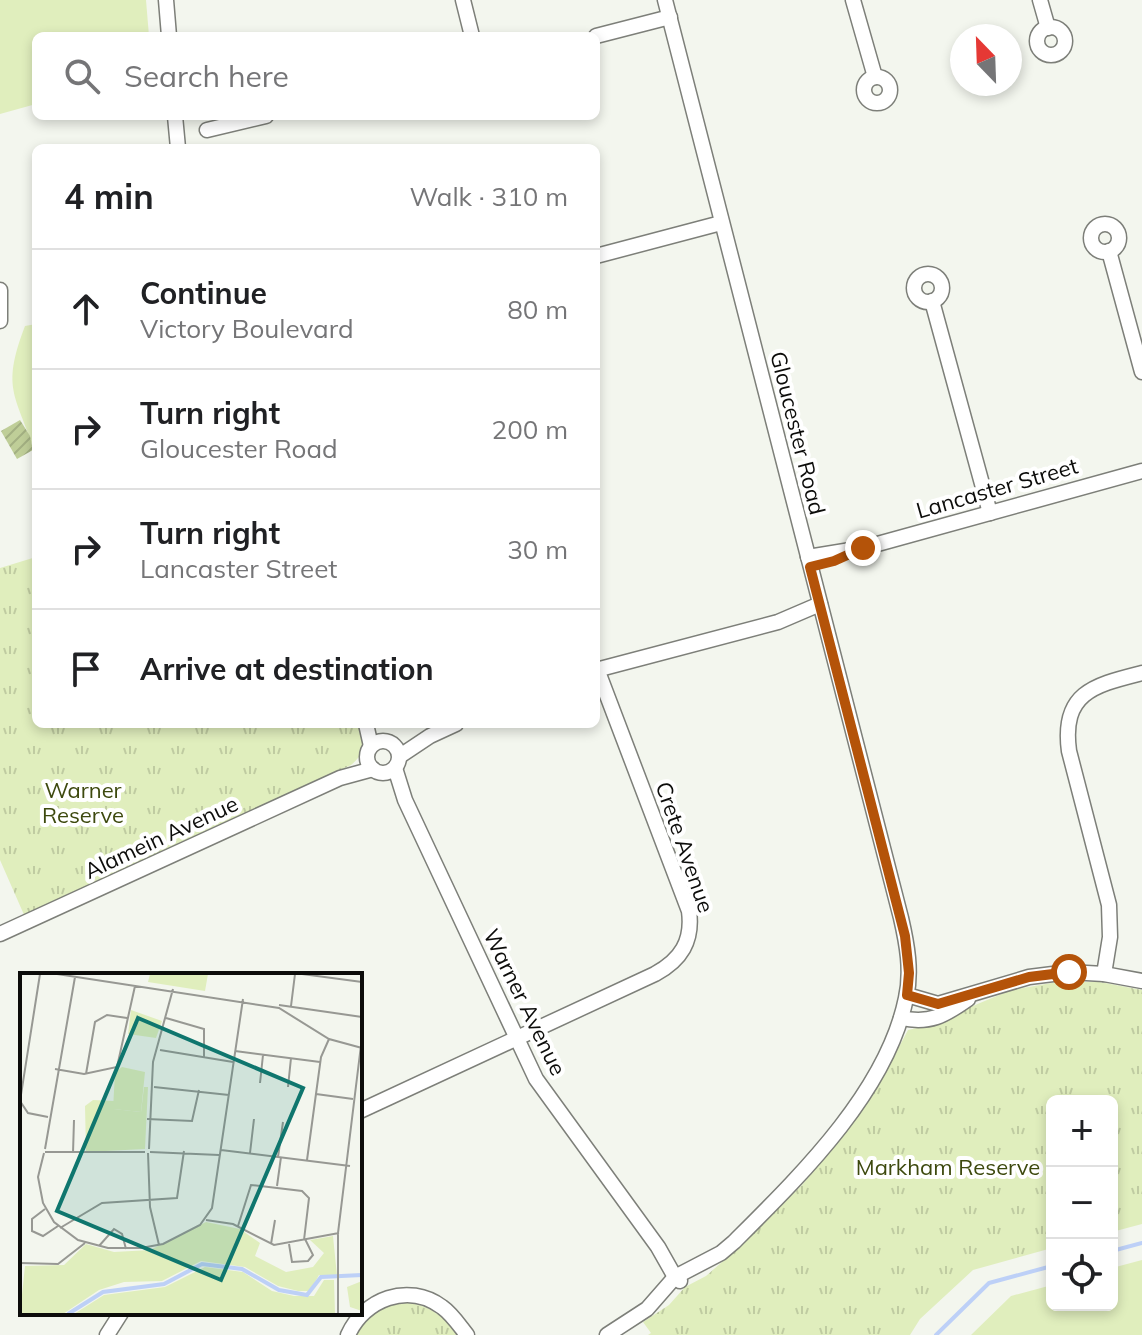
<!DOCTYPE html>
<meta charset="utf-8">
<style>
body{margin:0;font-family:Mulish,sans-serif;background:#f2f2f2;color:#202124}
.controls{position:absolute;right:24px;bottom:24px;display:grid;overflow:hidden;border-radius:12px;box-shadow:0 4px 12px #0003}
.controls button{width:72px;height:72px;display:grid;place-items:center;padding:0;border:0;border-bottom:2px solid #e0e0e0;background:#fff;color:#202124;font:40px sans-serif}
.compass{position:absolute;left:950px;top:24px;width:72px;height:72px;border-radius:50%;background:#fff;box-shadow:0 4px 12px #0003;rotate:337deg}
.stop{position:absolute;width:24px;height:24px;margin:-18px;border:6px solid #b45309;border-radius:50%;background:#fff}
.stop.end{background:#b45309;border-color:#fff;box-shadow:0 2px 8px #0008}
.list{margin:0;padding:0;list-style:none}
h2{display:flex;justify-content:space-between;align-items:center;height:104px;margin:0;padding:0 32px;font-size:34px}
h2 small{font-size:26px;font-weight:400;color:#757577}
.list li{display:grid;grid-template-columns:52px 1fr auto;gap:24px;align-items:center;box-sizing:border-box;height:120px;padding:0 32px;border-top:2px solid #e0e0e0}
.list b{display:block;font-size:30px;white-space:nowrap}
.list p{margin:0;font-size:26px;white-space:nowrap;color:#757577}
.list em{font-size:26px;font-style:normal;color:#757577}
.icon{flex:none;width:44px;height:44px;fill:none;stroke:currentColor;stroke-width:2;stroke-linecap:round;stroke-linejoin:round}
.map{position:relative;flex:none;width:1142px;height:1335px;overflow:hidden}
.search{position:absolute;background:#fff;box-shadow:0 4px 12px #0003;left:32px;top:32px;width:568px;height:88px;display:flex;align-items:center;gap:20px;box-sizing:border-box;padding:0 28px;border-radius:12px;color:#757577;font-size:30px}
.panel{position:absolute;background:#fff;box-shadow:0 4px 12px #0003;left:32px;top:144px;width:568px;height:584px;border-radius:12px}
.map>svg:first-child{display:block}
</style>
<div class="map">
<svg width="1142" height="1335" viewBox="0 0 1142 1335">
<defs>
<pattern id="park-tufts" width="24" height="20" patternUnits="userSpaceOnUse" patternTransform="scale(2)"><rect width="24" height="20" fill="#e0eebd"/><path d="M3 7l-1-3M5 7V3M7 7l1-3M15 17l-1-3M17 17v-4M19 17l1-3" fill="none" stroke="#bfcba1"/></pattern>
<pattern id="building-hatch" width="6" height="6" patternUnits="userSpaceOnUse" patternTransform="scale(2)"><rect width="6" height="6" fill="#bfce98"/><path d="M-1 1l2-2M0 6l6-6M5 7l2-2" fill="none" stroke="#a3b082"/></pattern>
</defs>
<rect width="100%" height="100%" fill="#f3f6ee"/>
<g fill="#e0eebd">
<path d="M0 0H146L149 36H36V104L0 114Z"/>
<path d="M36 324V456C17 395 0 391 25 326Z"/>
<path d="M1142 1260V1335H971L1011 1296 1052 1285V1305H1112V1268Z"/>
</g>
<g fill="url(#park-tufts)">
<path d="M36 557V724H361C364 742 367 752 351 765L25 917 0 860V568Z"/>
<path d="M1057 982H1100L1142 990V1224L1112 1232V1101H1052V1248L973 1270 920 1319 910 1335H648L651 1333 643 1322 669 1305 685 1287 706 1276 722 1262 802 1185 850 1127 885 1073 908 1030 925 1026 1011 990Z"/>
<path d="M401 1302C428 1304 442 1314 458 1335H355C365 1316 380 1307 401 1302Z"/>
</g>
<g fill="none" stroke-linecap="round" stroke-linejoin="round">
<g stroke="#bdd0f7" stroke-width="4">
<path d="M1112 1251 1142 1243"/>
<path d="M936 1335 989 1283 1052 1266"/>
</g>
</g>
<path fill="url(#building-hatch)" d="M20 420 30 436 33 450 17 459 1 431Z"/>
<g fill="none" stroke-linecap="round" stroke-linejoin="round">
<defs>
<g id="minor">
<path d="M166 0 169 36"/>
<path d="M463 0 472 36"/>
<path d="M853 0 875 77"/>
<path d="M1040 0 1048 28"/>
<circle cx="1051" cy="41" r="14"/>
<path d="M596 36 670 17"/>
<circle cx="877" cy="90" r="13"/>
<path d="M175 116 178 148"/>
<path d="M207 130 266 116"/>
<circle cx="1105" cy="238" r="14"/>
<path d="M1109 251 1142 372"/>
<path d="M596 256 721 223"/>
<circle cx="928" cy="288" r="14"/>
<path d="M0 290V321"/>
<path d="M932 301 990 513"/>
<path d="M808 557 863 548 1142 471"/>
<path d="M596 670 778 622 820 604"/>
<path d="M366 724 371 746"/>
<circle cx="383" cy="757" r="16"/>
<path d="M400 756 430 736 456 724"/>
<path d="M395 768 405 800 536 1079 658 1247 675 1277 680 1281"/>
<path d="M0 934 340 778 373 769"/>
<path d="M1104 974 1110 937 1109 905 1069 751C1061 692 1095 685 1142 673"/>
<path d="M907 995 938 1004 1029 977 1069 972 1104 974 1142 981"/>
<path d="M901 1018C930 1024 944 1016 968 999"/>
<path d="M360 1111 655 974C681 960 693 941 689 911L597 669"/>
<path d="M107 1335 121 1313"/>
<path d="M348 1335C364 1299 408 1282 442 1307 452 1314 459 1325 467 1335"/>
<path d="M607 1335 647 1309 675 1277 721 1253 734 1242C799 1177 887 1092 906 998 912 971 907 944 901 918L665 0"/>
</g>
</defs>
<use href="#minor" stroke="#7d7f79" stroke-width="17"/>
<use href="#minor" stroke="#fff" stroke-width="14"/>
</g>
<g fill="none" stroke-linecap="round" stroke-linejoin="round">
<path stroke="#b45309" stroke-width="10" d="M863 548 834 561 810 567 905 936 909 973 907 995 938 1004 1029 977 1069 972"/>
</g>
<g text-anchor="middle" stroke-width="8" stroke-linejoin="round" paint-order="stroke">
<g font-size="22" fill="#0c0c0a" stroke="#fff">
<text transform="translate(798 433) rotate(76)" y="8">Gloucester Road</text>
<text transform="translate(997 488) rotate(-16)" y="8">Lancaster Street</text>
<text transform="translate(161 837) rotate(-25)" y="8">Alamein Avenue</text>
<text transform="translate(685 847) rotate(71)" y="8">Crete Avenue</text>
<text transform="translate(525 1002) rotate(64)" y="8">Warner Avenue</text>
</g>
<g font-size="22" fill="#3d490e" stroke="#fff">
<text x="83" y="798">Warner<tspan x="83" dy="25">Reserve</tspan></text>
<text x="948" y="1175">Markham Reserve</text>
</g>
</g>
<g transform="translate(20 973)">
<rect width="342" height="342" fill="#f3f6ee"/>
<path d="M111 37 142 48 136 65 108 61ZM102 94 125 99 121 139 93 136 95 99ZM185 294 223 299 252 318 274 323H294L304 307H314L315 341H54L84 322 145 314Z" fill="#e0eebd"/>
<path d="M130 1H188L185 18 128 9ZM124 114H128L125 176 66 179 65 133 73 127 94 128V136L121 139ZM186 249 220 256 240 270 235 283 266 299 293 294 304 280 290 267 313 263 317 303 299 302 290 318H278L258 313 225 294 181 288 142 308 104 309 79 317 43 341H0L5 293 44 292 66 271 94 279 130 277ZM342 308V338L330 334 327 314Z" fill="#e0eebd"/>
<path fill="none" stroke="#bdd0f7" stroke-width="4" d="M48 341 83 319 144 311 182 291 222 296 259 317 287 322 301 304 342 302"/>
<path fill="none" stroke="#979893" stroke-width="2" d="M20 1 0 128 8 140 28 144M37 1 259 35 309 66 342 75M282 1 342 9M259 32 342 44M271 33 275 1M146 45 184 56V84M140 77 213 89M215 78 300 89M35 96 64 101 97 94 115 13M66 101 75 49 87 42 107 45M240 110 243 82M134 114 209 122M268 114 271 85M296 121 333 126M127 146 172 148 179 117M25 176 55 4M129 176 133 89 153 16M201 177 330 193M25 179H125M130 179 199 182M24 180 18 204 23 230 34 249 58 267 88 275H121L143 271 180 252 192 235 223 26M53 180 54 147M128 180 130 234 139 272M230 180 234 146M258 184 263 149M287 187 301 84 309 66M257 213 261 184M25 236 12 246V258L23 263 38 253M186 247 213 251 254 272 319 260M218 253 231 212 282 218 289 225 284 267M40 255 82 230 157 225 164 178M251 271 255 247M269 271 272 289 288 288 293 282 285 266M79 273 94 256 102 261 106 276M0 290 38 291 65 270M318 341V260L342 64"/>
<path fill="#0f766e" fill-opacity="0.15" stroke="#0f766e" stroke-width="4" d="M118 45 283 115 201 307 37 238Z"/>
<rect width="342" height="342" fill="none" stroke="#0c0c0a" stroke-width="4"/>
</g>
</svg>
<div class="controls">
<button>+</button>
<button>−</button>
<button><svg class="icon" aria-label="locate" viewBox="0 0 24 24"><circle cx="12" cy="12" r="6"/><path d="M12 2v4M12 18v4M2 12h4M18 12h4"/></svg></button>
</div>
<svg class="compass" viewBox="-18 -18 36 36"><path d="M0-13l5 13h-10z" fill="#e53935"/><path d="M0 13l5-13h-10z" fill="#757577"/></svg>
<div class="stop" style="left:1069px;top:972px"></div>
<div class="stop end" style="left:863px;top:548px"></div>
<div class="search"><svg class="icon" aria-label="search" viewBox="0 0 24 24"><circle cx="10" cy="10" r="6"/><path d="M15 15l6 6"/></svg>Search here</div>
<section class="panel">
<h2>4 min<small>Walk · 310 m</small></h2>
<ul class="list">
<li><svg class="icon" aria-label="ahead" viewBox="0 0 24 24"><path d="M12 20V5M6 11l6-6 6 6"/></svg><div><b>Continue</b><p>Victory Boulevard</p></div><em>80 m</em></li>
<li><svg class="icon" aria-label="right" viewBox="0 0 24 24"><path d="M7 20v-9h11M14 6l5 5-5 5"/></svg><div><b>Turn right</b><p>Gloucester Road</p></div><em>200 m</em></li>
<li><svg class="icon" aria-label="right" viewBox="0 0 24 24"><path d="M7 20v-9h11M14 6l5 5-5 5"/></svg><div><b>Turn right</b><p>Lancaster Street</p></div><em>30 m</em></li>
<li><svg class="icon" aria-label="arrive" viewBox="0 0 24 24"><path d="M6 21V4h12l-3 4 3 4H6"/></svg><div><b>Arrive at destination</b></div></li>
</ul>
</section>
</div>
